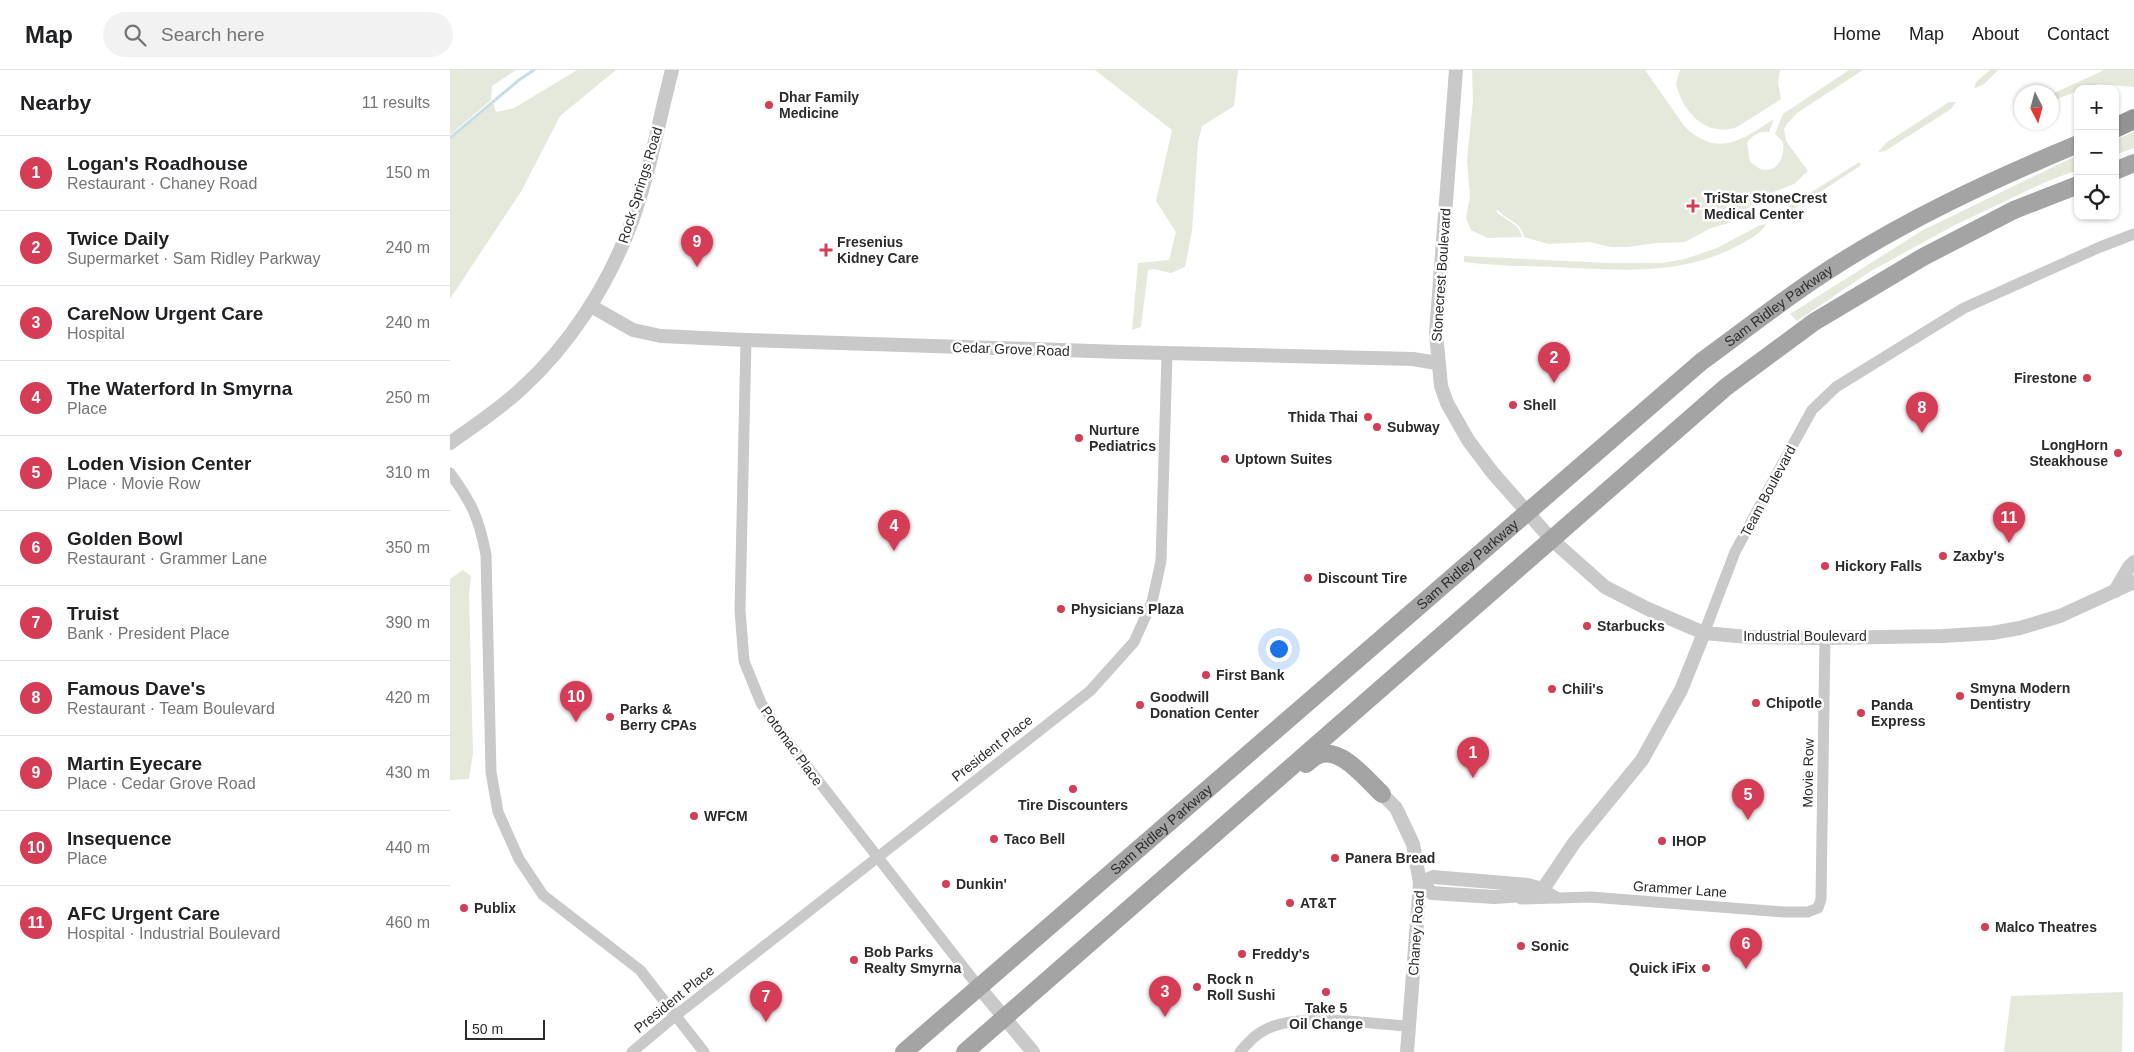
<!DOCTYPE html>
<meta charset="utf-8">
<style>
body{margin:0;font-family:Helvetica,sans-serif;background:#f2f2f2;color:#202124}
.controls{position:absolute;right:15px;top:15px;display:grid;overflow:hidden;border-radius:10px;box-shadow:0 1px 4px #0004}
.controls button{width:45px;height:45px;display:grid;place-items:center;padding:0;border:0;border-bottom:1px solid #e0e0e0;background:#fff;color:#202124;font:25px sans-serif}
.compass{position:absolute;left:1564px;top:15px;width:45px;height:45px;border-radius:50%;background:#fff;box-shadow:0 1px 4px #0004;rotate:174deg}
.scale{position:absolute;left:15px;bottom:12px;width:80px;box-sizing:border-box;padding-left:5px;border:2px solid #2c2c2c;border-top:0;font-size:14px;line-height:18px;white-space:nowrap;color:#2c2c2c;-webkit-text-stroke:4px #fff;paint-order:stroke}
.you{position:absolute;left:828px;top:578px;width:18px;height:18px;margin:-12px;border:4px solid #fff;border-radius:50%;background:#1a73e8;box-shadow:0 0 0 8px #1a73e833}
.badge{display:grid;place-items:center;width:32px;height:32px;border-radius:50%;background:#d53c56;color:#fff;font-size:16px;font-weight:700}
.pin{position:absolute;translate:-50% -41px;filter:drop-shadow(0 1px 2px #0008)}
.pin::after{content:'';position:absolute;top:26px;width:18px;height:15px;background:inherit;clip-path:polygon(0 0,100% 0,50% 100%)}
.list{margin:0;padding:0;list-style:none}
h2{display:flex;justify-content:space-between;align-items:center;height:65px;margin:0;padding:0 20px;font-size:21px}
h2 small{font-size:16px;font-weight:400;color:#757577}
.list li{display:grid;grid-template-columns:32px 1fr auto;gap:15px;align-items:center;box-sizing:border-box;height:75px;padding:0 20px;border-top:1px solid #e0e0e0}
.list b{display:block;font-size:19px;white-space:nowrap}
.list p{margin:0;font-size:16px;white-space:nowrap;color:#757577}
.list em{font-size:16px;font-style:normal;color:#757577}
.icon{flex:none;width:28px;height:28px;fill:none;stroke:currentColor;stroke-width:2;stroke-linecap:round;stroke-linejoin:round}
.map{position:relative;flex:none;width:1684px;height:982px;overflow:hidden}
header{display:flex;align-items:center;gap:30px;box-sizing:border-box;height:70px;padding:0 25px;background:#fff;border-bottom:1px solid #e0e0e0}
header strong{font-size:24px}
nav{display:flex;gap:28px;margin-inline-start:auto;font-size:18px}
.search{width:350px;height:45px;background:#f2f2f2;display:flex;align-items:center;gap:12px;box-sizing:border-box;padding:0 18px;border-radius:28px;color:#757577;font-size:19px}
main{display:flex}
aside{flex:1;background:#fff}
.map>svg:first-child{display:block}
</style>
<header>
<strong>Map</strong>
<div class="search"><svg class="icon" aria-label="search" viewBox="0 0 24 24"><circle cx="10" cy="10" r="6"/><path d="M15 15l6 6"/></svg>Search here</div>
<nav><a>Home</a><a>Map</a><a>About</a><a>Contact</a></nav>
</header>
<main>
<aside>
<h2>Nearby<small>11 results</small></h2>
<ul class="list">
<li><span class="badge">1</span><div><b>Logan's Roadhouse</b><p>Restaurant · Chaney Road</p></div><em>150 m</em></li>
<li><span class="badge">2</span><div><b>Twice Daily</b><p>Supermarket · Sam Ridley Parkway</p></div><em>240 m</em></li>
<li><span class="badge">3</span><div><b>CareNow Urgent Care</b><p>Hospital</p></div><em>240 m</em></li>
<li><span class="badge">4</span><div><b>The Waterford In Smyrna</b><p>Place</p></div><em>250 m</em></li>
<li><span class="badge">5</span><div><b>Loden Vision Center</b><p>Place · Movie Row</p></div><em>310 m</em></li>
<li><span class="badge">6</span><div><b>Golden Bowl</b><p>Restaurant · Grammer Lane</p></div><em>350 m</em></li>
<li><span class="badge">7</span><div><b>Truist</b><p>Bank · President Place</p></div><em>390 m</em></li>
<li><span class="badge">8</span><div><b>Famous Dave's</b><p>Restaurant · Team Boulevard</p></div><em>420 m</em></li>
<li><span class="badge">9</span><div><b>Martin Eyecare</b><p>Place · Cedar Grove Road</p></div><em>430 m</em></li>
<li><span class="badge">10</span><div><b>Insequence</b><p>Place</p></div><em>440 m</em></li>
<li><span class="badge">11</span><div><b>AFC Urgent Care</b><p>Hospital · Industrial Boulevard</p></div><em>460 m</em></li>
</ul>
</aside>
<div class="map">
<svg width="1684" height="982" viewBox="0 0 1684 982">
<rect width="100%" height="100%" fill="#fff"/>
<g fill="#e4e9db">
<path d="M0 0H66L42 16 41 30 0 65Z"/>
<path d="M127 0H166L110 46 72 120 0 229V68L43 32 46 42 64 38Z"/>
<path d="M645 0H788L784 36 752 56 748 72 742 161 735 197 721 203 704 199 698 200 691 257 682 260 688 193 719 190 726 162 706 131 722 60Z"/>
<path d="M1022 0H1195L1235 57C1268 88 1292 70 1324 49L1319 62C1309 61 1303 65 1297 73L1300 92C1303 94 1307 97 1310 99 1328 104 1335 86 1333 72L1325 64 1333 44 1399 0H1413L1347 43 1337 54 1334 59 1336 71 1358 101 1344 114 1313 126 1279 153 1261 158 1235 172 1206 173 1177 177H1161L1139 172 1098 174 1074 167C1070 150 1058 152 1048 140L1046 141C1056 152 1069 152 1072 167L1037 168 1021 160 1016 148 1020 127 1017 90 1023 31Z"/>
<path d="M1230 0H1330L1328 13 1331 29 1287 57C1256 68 1233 42 1226 14Z"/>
<path d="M1540 0H1548L1533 15 1524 18 1526 12Z"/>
<path d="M1654 0H1684V17L1648 14 1634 19H1628V21L1602 31V24Z"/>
<path d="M1499 32H1506L1501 39 1435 81 1428 82 1436 73Z"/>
<path d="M1684 62V78L1665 85V70Z"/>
<path d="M1628 85V100L1598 111 1505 155 1421 201 1347 251 1340 244 1473 160Z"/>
<path d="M1408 93H1411L1410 96 1341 141H1335L1339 136Z"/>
<path d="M1316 154C1312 163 1301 168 1293 173 1232 207 1172 200 1106 197 1076 196 1044 196 1014 192V186L1158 193H1212L1235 189 1267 178 1310 155Z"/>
<path d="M13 500 21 506 19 524 23 683 19 709 0 710V509Z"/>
<path d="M1673 922 1672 982H1554L1561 926Z"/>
</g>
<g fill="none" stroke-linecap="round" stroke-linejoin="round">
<path stroke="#c8dee7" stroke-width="3" d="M0 68 69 10 84 0"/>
<g stroke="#c9c9c9" stroke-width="11">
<path d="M296 270 290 540 294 591 311 633 331 663 528 916"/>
<path d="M0 403C22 433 29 448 36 485L41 702 48 742 69 789 93 825 190 900 254 982"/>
<path d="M1254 563 1285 482 1336 387 1362 340 1386 317 1514 238 1650 177 1684 164"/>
<path d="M1093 819 1108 828 1141 827 1334 842H1358L1368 838 1371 829 1375 568"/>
<path d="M1071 829 1107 828"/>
<path d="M182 982 225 946 640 621 684 572 702 532 711 491 717 284"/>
<path d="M790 982C797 974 803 966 813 961 846 941 919 954 958 956"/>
</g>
<g stroke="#c9c9c9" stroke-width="14">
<path d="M1006 0 986 263 991 316 997 333 1018 370 1042 402 1101 469 1155 517 1198 539 1254 563 1298 567 1375 568 1493 566 1542 563 1570 558 1610 546 1684 512"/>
<path d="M141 236 183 260 211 266 296 270 672 282 963 289 987 293"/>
<path d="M0 373C24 356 48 340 70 320 120 275 159 214 182 151 200 102 209 50 222 0"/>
<path d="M1665 521 1679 497 1684 492"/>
<path d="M932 724 946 738 963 774 970 813 957 982"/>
<path d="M970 813 982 823 1044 827 1076 825 1093 819 1124 773 1192 690 1231 620 1254 563"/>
<path d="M970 813 983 807 1078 815 1092 819"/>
<path d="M528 916 583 982"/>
</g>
<g stroke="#a4a4a4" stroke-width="18">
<path d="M1665 101 1684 93"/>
<path d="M856 694C861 690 865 685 872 684 893 679 918 711 932 724"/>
<path id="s1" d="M454 982 1251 292C1291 263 1330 232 1371 205 1451 152 1539 111 1628 74"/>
<path d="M515 982 1276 317 1364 252 1473 187 1564 140 1628 115"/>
</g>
<path stroke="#939393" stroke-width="20" d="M1665 58 1684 49"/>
</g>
<g fill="#d53c56" stroke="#fff" stroke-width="2">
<circle cx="319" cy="35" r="5"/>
<path d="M1240.5 128.5h5v5h5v5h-5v5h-5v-5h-5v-5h5z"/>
<path d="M373.5 172.5h5v5h5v5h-5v5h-5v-5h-5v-5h5z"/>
<circle cx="1637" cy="308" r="5"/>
<circle cx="1063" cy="335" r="5"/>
<circle cx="918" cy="347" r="5"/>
<circle cx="927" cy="357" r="5"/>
<circle cx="629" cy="368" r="5"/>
<circle cx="1668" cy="383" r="5"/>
<circle cx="775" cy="389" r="5"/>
<circle cx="1493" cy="486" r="5"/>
<circle cx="1375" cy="496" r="5"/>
<circle cx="858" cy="508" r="5"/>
<circle cx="611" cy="539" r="5"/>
<circle cx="1137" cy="556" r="5"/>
<circle cx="756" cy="605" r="5"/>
<circle cx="1102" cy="619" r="5"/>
<circle cx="1510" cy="626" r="5"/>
<circle cx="1306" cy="633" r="5"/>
<circle cx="690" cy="635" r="5"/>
<circle cx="1411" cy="643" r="5"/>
<circle cx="160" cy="647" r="5"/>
<circle cx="623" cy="719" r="5"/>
<circle cx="244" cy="746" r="5"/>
<circle cx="544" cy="769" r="5"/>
<circle cx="1212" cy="771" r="5"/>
<circle cx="885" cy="788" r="5"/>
<circle cx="496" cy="814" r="5"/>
<circle cx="840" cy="833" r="5"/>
<circle cx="14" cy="838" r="5"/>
<circle cx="1535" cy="857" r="5"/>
<circle cx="1071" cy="876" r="5"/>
<circle cx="792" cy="884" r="5"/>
<circle cx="404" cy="890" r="5"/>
<circle cx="1256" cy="898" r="5"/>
<circle cx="747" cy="917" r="5"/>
<circle cx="876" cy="922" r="5"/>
</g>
<g text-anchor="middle" stroke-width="5" stroke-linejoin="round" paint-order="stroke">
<g font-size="14" font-weight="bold" fill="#2c2c2c" stroke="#fff" text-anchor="start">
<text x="329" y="32">Dhar Family<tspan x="329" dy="16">Medicine</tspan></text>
<text x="1254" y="133">TriStar StoneCrest<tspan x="1254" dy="16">Medical Center</tspan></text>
<text x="387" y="177">Fresenius<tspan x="387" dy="16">Kidney Care</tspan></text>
<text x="1627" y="313" text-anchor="end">Firestone</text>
<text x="1073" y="340">Shell</text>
<text x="908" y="352" text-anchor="end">Thida Thai</text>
<text x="937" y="362">Subway</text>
<text x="639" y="365">Nurture<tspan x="639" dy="16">Pediatrics</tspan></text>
<text x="1658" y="380" text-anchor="end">LongHorn<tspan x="1658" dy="16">Steakhouse</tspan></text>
<text x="785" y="394">Uptown Suites</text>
<text x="1503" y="491">Zaxby's</text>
<text x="1385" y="501">Hickory Falls</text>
<text x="868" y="513">Discount Tire</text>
<text x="621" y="544">Physicians Plaza</text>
<text x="1147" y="561">Starbucks</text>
<text x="766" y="610">First Bank</text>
<text x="1520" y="623">Smyna Modern<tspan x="1520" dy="16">Dentistry</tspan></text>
<text x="1112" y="624">Chili's</text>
<text x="700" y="632">Goodwill<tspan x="700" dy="16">Donation Center</tspan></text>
<text x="1316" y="638">Chipotle</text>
<text x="1421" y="640">Panda<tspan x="1421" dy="16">Express</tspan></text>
<text x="170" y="644">Parks &amp;<tspan x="170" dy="16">Berry CPAs</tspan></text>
<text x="623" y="740" text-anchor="middle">Tire Discounters</text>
<text x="254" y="751">WFCM</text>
<text x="554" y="774">Taco Bell</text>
<text x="1222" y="776">IHOP</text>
<text x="895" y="793">Panera Bread</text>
<text x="506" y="819">Dunkin'</text>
<text x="850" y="838">AT&amp;T</text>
<text x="24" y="843">Publix</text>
<text x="1545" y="862">Malco Theatres</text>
<text x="1081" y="881">Sonic</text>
<text x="414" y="887">Bob Parks<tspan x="414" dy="16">Realty Smyrna</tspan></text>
<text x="802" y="889">Freddy's</text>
<text x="1246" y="903" text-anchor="end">Quick iFix</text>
<text x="757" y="914">Rock n<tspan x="757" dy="16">Roll Sushi</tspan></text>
<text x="876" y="943" text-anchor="middle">Take 5<tspan x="876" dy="16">Oil Change</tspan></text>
</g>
<g font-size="14" fill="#2c2c2c" stroke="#fff">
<text transform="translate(190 115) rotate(-73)" y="5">Rock Springs Road</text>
<text transform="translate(991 205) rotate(-86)" y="5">Stonecrest Boulevard</text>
<text dy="5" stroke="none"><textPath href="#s1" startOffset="1150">Sam Ridley Parkway</textPath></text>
<text transform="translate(561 279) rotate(2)" y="5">Cedar Grove Road</text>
<text transform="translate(1318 421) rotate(-62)" y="5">Team Boulevard</text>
<text dy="5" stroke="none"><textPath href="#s1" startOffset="745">Sam Ridley Parkway</textPath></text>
<text x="1355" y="571">Industrial Boulevard</text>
<text transform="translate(342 676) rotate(54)" y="5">Potomac Place</text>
<text transform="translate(542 678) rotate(-38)" y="5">President Place</text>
<text transform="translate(1358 703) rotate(-89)" y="5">Movie Row</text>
<text dy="5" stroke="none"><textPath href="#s1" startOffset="340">Sam Ridley Parkway</textPath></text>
<text transform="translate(1230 819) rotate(4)" y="5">Grammer Lane</text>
<text transform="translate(966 863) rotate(-86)" y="5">Chaney Road</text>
<text transform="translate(224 929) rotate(-39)" y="5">President Place</text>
</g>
</g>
</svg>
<div class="controls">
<button>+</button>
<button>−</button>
<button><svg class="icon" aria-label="locate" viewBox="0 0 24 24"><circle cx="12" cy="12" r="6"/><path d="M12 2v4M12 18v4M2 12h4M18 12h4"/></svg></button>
</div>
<svg class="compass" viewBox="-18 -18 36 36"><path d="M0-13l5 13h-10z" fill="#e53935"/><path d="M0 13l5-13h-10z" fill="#757577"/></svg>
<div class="scale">50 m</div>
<div class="you"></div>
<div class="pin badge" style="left:1023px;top:708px">1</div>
<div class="pin badge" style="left:1104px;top:313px">2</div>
<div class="pin badge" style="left:715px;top:947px">3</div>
<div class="pin badge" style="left:444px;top:481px">4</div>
<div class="pin badge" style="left:1298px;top:750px">5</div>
<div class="pin badge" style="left:1296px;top:899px">6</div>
<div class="pin badge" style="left:316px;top:952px">7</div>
<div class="pin badge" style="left:1472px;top:363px">8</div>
<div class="pin badge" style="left:247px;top:197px">9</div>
<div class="pin badge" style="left:126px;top:652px">10</div>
<div class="pin badge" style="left:1559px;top:473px">11</div>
</div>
</main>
